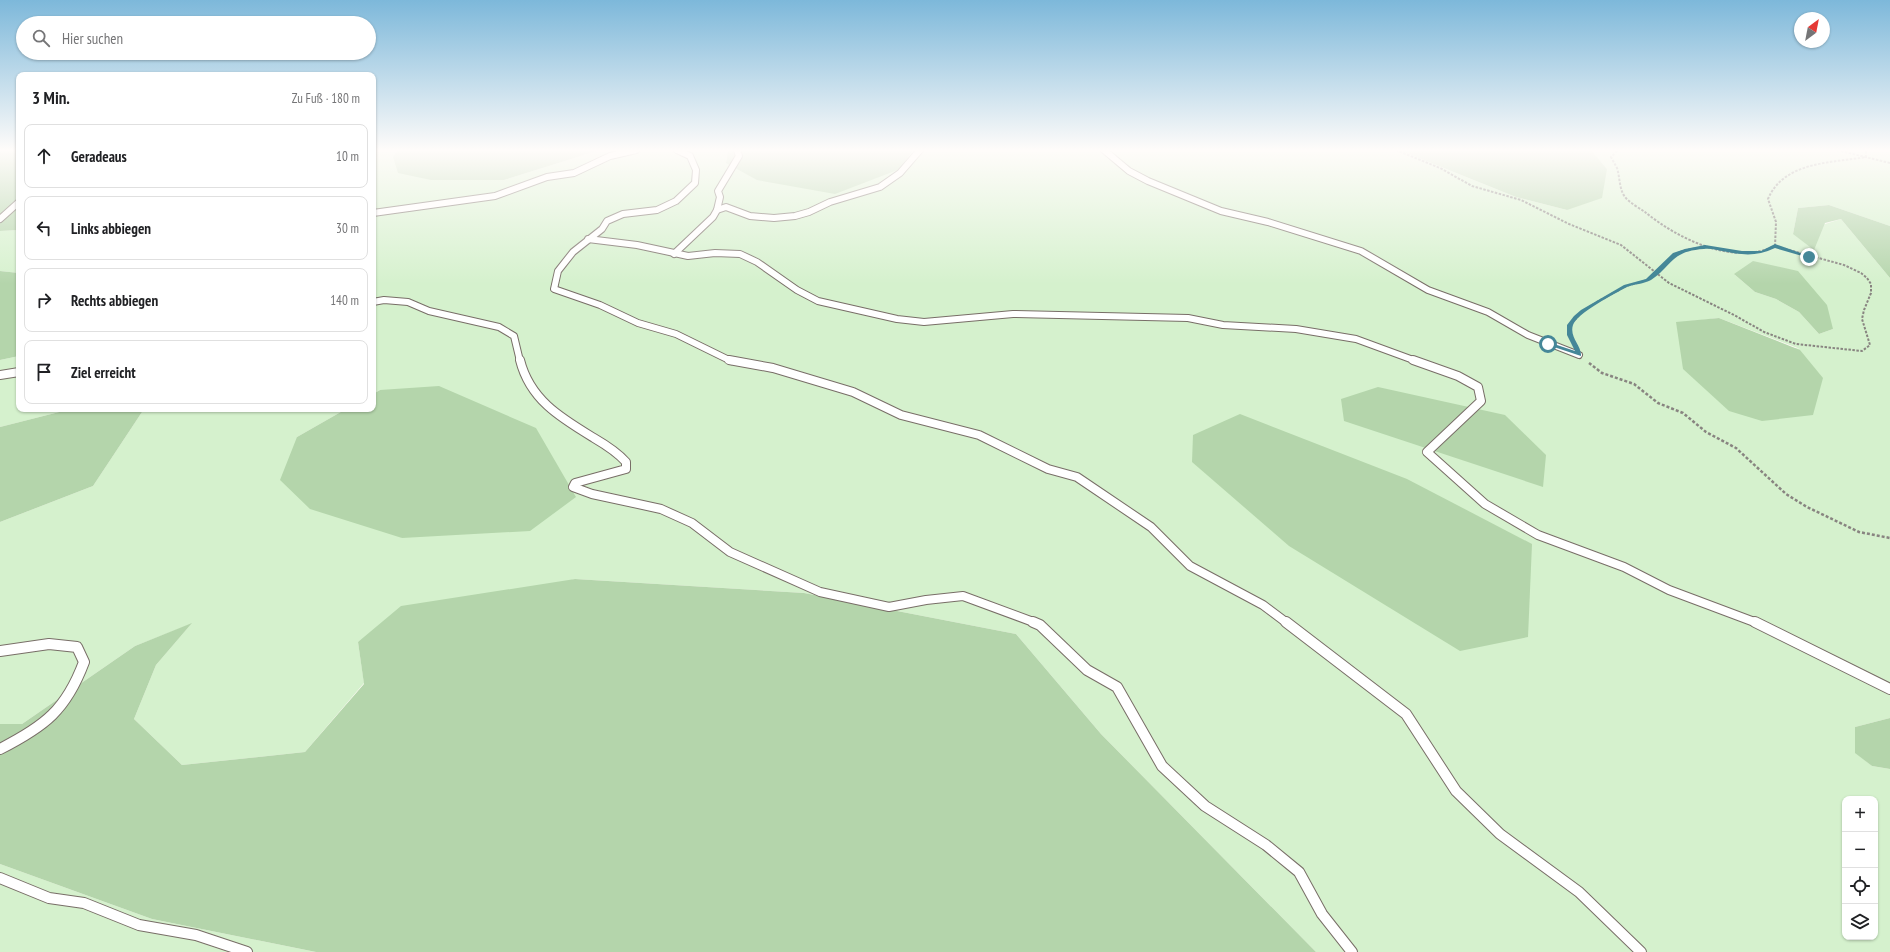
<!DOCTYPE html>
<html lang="de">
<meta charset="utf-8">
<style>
body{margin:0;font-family:"PT Sans Narrow",sans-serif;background:#f6f6f6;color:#202124}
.controls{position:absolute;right:12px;bottom:12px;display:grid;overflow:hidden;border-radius:8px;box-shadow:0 1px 3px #0004}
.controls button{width:36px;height:36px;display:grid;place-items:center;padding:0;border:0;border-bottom:1px solid #e0e0e0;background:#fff;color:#202124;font:20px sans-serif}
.compass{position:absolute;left:1794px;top:12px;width:36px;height:36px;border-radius:50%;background:#fff;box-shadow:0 1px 3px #0004;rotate:32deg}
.stop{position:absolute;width:12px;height:12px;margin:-9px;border:3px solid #458798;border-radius:50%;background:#fff}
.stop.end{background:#458798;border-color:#fff;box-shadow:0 1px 4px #0008}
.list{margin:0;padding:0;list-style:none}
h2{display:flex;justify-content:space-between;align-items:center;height:52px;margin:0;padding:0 16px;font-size:17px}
h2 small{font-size:13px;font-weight:400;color:#757577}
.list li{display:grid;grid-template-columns:26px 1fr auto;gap:12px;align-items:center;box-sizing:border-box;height:64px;margin:0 8px 8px;padding:0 8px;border:1px solid #e0e0e0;border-radius:8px}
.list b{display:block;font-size:15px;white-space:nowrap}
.list em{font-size:13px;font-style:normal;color:#757577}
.icon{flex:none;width:22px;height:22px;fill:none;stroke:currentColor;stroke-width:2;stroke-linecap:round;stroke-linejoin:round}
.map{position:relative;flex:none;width:1890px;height:952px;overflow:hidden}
.search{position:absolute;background:#fff;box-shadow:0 1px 3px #0004;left:16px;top:16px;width:360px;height:44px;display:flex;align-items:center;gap:10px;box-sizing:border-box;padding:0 14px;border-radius:22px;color:#757577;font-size:15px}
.panel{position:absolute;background:#fff;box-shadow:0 1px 3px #0004;left:16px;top:72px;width:360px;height:340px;border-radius:8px}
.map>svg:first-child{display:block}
</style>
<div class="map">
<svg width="1890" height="952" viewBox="0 0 1890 952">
<rect width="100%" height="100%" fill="#fef9f5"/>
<g fill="#d5f1cd" fill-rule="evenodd">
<path d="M373 150H397L393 157 504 180 600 150H728L726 163 900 169 913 150H1399L1516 197 1567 210 1607 169 1591 150H1890V226L1829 205 1798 208 1793 234 1841 219 1890 278V718L1855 727V752L1872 766 1890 769V952H1316L1101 734 1016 634 804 593 575 579 358 642 364 683 305 752 182 765 134 719 156 665 191 624 135 646 22 724H0V522L93 486 144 409H346L297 437 402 538 380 390 373 394ZM1734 274 1833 329 1819 334 1799 312 1776 299 1755 292ZM1719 318 1800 349 1676 323ZM1845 799H1875V937H1845Z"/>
<path d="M19 230V273L0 271V231Z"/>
<path d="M19 356V409H71L0 427V360Z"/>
<path d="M0 864 152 919 316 952H0Z"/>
</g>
<g fill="#b4d5ab">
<path d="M0 150H19V230L0 231Z"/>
<path d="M397 150H600L504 180H431L398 173 393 157Z"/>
<path d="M728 150H913L900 169 835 194 757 180 726 163Z"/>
<path d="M1399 150H1591L1607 169 1602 198 1567 210 1516 197Z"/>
<path d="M1829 205 1890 226V278L1841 219 1825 223 1814 250 1793 234 1798 208Z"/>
<path d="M1753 261 1798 271 1827 305 1833 329 1819 334 1799 312 1776 299 1755 292 1734 274Z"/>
<path d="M0 271 19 273V356L0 360Z"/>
<path d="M1719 318 1800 350 1823 378 1813 415 1762 421 1729 411 1683 369 1676 322Z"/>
<path d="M439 386 536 428 576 497 530 531 402 538 310 509 280 480 297 437 346 409H373V394L380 390Z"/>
<path d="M1378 387 1505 415 1546 455 1543 487 1344 421 1341 399Z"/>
<path d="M71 409H144L93 486 0 522V427Z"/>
<path d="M1240 414 1407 479 1532 544 1528 637 1460 651 1289 546 1192 462 1193 435Z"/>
<path d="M575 579 804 593 1016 634 1101 734 1316 952H316L152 919 0 864V724H22L135 646 192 623 156 665 134 719 182 765 305 752 364 684 358 642 401 606Z"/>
<path d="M1890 718V769L1872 766 1855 753V727Z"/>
</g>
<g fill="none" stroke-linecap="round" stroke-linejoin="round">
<defs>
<g id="lane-far2">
<path d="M677 150 690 156 696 170 695 183 676 201 657 210 623 214 607 221 602 229 573 252 558 271 554 289 600 305 638 323 676 334 731 361"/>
<path d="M1104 150 1129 171 1148 181 1221 211 1268 222 1361 251 1428 290 1488 312 1528 335 1579 355"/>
<path d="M717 210 720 197 718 191 739 156 737 150"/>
<path d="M373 213 495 196 547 177 574 173 610 156 636 150"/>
<path d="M0 219 19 202"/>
<path d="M588 239 637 245 688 256 715 253 740 254 757 262 797 290 818 301 897 319 924 322 1013 314 1188 318 1223 325 1296 329 1356 339 1416 361"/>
<path d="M674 254 713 217 717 210 726 207 750 216 774 218 795 216 809 212 830 202 880 187 900 173 920 150"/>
<path d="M373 302 384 300 408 302 429 311 499 327 514 336 520 361"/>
</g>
<g id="lane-far1">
<path d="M520 360C530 400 561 418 594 438 606 445 617 452 626 462V469L575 483 573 487 592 494 661 509 692 523 730 552 820 592 889 607 926 600 963 596 1036 623"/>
<path d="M729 360 773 368 853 392 901 415 979 435 1048 469 1077 477 1151 527 1190 566 1263 605 1287 623"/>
<path d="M1413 360 1458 376 1478 387 1481 401 1427 452 1485 504 1538 535 1624 567 1669 590 1757 623"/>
<path d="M0 375 19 372"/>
</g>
<g id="lane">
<path d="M1033 622 1040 625 1087 670 1117 687 1162 766 1205 806 1266 845 1299 872 1322 914 1352 952"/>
<path d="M1286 622 1406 714 1456 791 1500 834 1579 892 1641 952"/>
<path d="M1755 622 1890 689"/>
<path d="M0 651 49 644 77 647 84 662C66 710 45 726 0 749"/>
<path d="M0 878 49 898 84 903 139 925 196 935 247 952"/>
</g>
</defs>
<use href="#lane-far2" stroke="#786e67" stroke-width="8"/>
<use href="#lane-far1" stroke="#786e67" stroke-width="10"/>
<use href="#lane" stroke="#786e67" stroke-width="12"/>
<g stroke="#888480" stroke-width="2" stroke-dasharray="2.5 1.5" stroke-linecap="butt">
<path d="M1396 150 1440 168 1472 186 1521 200 1569 224 1621 245 1669 283 1736 316 1764 332 1796 344 1862 351 1870 345 1862 319 1864 310 1871 293V284L1867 278 1861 273 1844 265 1775 246C1733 266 1678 239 1645 212 1639 208 1630 203 1625 197 1619 189 1620 177 1617 168 1615 164 1613 161 1611 157L1618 150"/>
<path d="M1837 150 1890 163"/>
<path d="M1775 246 1776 222 1768 199C1784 161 1832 163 1866 157V150"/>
<path d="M1571 338 1570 325 1583 311 1597 302 1626 286 1648 280 1675 254 1685 250 1704 247"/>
</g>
<path stroke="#888480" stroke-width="2.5" stroke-dasharray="3 2" stroke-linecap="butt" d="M1589 363 1602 373 1634 384 1658 403 1683 413 1706 432 1736 448 1786 494 1807 507 1859 532 1890 538"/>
<use href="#lane-far2" stroke="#fff" stroke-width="6"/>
<use href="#lane-far1" stroke="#fff" stroke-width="8"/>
<use href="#lane" stroke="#fff" stroke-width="10"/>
</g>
<linearGradient id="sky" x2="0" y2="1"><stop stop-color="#7db8da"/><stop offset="0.53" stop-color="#fffcfa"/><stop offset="1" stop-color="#fffcfa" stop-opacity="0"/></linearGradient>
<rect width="1890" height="284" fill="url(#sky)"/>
<path fill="#458798" d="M1775 244 1812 257 1809 258 1775 248C1756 257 1742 255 1722 251 1716 250 1710 248 1704 249 1671 251 1673 265 1651 280 1644 284 1634 284 1627 287 1616 293 1577 313 1573 325 1569 337 1582 346 1581 356L1545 344 1548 342 1575 351 1567 335V325L1574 316 1581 310 1624 285 1646 279 1673 253 1685 249 1705 245 1742 251H1761Z"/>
</svg>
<div class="controls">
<button>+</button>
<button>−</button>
<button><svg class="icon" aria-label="locate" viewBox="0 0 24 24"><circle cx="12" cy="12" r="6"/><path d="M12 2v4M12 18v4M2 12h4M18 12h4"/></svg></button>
<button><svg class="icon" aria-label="layers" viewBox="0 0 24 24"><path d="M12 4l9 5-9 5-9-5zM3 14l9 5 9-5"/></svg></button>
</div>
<svg class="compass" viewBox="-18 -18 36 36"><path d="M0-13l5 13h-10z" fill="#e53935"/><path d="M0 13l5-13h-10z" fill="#757577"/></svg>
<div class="stop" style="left:1548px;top:344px"></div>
<div class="stop end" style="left:1809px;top:257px"></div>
<div class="search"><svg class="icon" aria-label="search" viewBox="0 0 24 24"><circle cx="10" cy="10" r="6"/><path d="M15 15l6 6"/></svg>Hier suchen</div>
<section class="panel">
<h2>3 Min.<small>Zu Fuß · 180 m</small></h2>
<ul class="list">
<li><svg class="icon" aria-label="ahead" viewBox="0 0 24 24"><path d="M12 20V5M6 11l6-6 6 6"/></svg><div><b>Geradeaus</b></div><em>10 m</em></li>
<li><svg class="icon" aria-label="left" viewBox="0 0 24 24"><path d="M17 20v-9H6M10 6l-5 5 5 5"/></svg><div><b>Links abbiegen</b></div><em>30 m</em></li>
<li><svg class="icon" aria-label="right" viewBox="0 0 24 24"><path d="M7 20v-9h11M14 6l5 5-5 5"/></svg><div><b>Rechts abbiegen</b></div><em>140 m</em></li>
<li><svg class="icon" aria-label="arrive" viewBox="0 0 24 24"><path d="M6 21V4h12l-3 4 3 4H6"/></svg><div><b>Ziel erreicht</b></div></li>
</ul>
</section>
</div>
